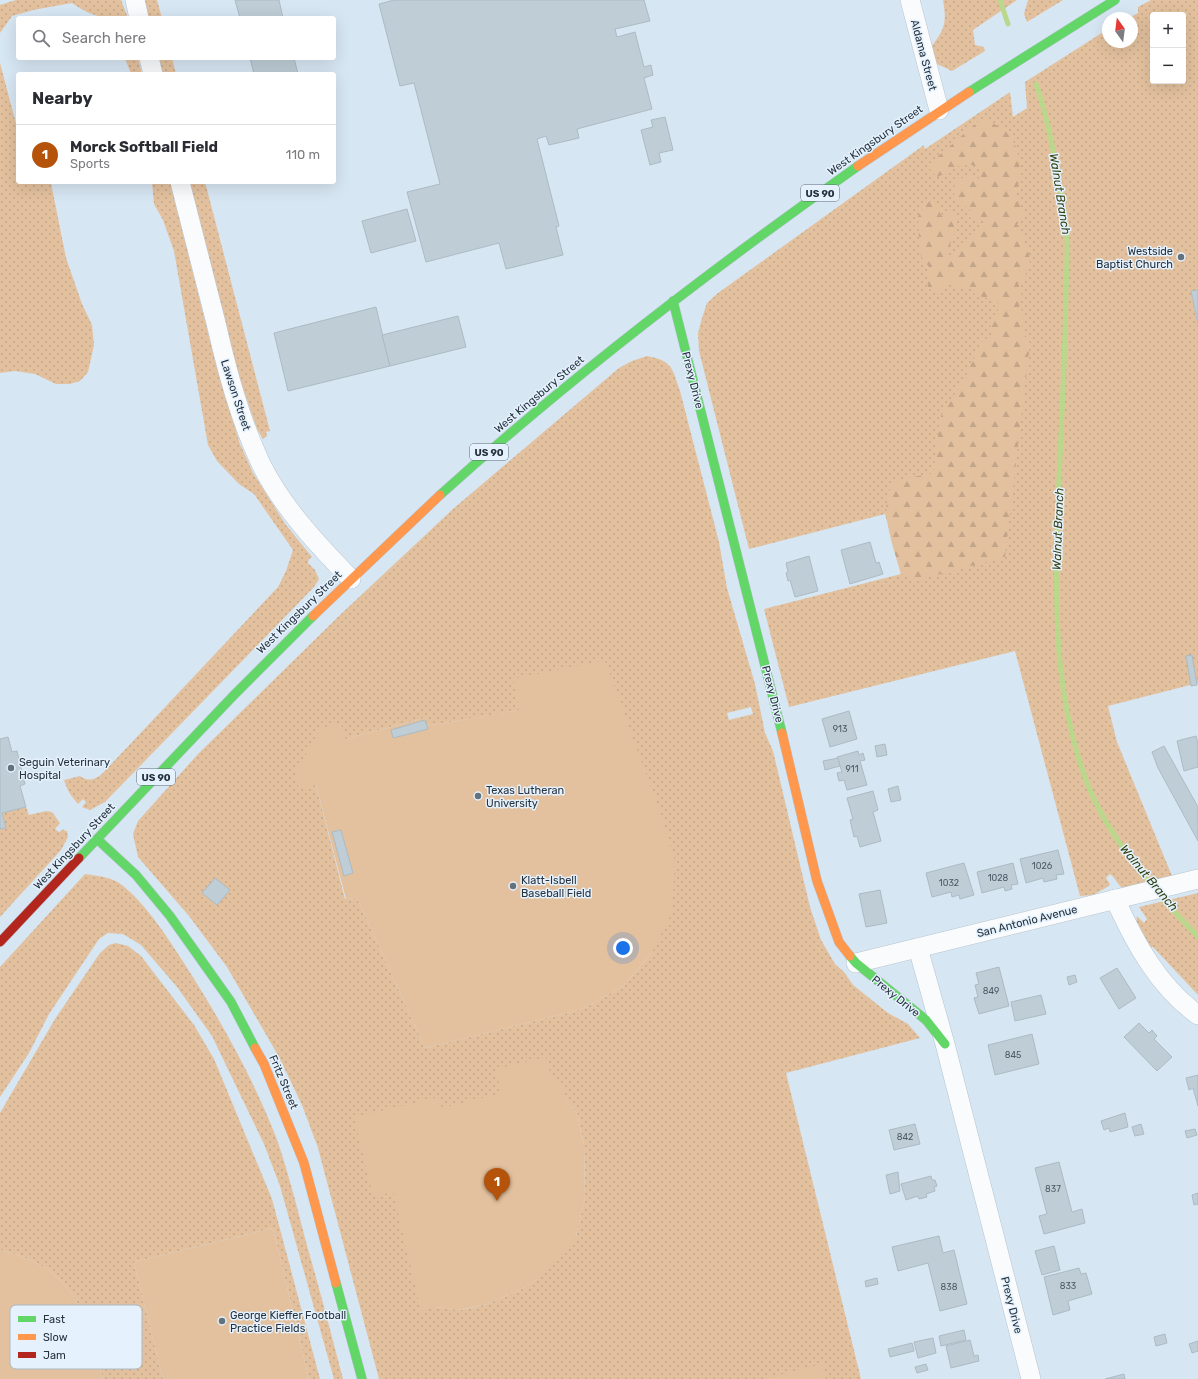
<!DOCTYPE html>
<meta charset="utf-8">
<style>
body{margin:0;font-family:Rubik,sans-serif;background:#f7f7f7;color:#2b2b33}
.controls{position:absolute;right:12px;top:12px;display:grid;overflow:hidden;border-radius:4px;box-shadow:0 4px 16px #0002}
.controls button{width:36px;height:36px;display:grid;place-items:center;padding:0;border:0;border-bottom:1px solid #e1e1e2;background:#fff;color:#2b2b33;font:20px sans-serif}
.compass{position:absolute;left:1102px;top:12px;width:36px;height:36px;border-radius:50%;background:#fff;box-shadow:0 4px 16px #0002;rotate:346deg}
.you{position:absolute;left:623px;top:948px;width:14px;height:14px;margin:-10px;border:3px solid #fff;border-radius:50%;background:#1a73e8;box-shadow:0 0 0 6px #1a73e833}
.badge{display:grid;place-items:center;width:26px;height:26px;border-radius:50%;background:#b45309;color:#fff;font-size:13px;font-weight:700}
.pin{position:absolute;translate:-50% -33px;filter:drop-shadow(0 1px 2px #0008)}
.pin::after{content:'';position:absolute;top:21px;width:14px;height:12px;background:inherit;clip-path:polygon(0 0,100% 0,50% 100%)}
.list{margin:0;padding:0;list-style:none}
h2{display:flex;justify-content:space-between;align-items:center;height:52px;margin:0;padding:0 16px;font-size:17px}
h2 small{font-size:13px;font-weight:400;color:#7c7c81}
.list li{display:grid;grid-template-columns:26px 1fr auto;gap:12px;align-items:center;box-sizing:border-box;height:60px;padding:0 16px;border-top:1px solid #e1e1e2}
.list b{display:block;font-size:15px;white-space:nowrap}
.list p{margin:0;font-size:13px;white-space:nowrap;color:#7c7c81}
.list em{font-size:13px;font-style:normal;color:#7c7c81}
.icon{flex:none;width:22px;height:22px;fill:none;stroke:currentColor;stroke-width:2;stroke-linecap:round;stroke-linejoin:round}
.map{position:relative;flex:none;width:1198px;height:1379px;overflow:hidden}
.search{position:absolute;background:#fff;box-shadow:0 4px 16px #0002;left:16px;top:16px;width:320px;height:44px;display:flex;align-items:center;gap:10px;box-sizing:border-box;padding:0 14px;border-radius:4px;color:#7c7c81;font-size:15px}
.panel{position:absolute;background:#fff;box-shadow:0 4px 16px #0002;left:16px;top:72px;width:320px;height:112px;border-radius:4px}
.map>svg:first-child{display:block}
</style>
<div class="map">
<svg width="1198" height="1379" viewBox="0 0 1198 1379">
<defs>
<pattern id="grass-dots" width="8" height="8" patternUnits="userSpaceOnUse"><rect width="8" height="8" fill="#e3c19e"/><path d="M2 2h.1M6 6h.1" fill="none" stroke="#c3a689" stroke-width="1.8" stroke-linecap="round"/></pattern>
<pattern id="forest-firs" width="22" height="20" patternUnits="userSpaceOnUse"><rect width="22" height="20" fill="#e3c19e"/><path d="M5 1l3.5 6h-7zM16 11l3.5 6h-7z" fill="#c3a689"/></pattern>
</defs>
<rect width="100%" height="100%" fill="#d7e6f3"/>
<g fill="url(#grass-dots)" fill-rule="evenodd">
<path d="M16 0H121L128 18C103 18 94 18 72 3L33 10 12 16 0 33V5Z"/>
<path d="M144 0H157L162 18H148Z"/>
<path d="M943 0H1017L973 30 975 45 984 47 985 51 952 71 935 63 931 47C945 29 947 23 943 0Z"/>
<path d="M1028 0H1063L1027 22 1024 14Z"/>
<path d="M1151 0H1198V290L1191 292 1198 325V683L1108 706 1117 742 1172 876 1123 888C1117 885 1116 878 1110 874L1106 878 1110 884 1109 886 1093 895 1080 896 1015 651 789 707 764 609 901 574 885 514 749 549 699 351 698 333 702 318 707 303 718 293 924 145 925 149 1010 92 1013 117 1027 108 1025 82 1108 29V42H1132V18H1129L1138 13V7ZM1153 15H1183V81H1153Z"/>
<path d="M125 58H138L142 74H131Z"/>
<path d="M158 58H172L176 74H162Z"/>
<path d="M0 63 18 131V182L51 183 66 258 82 304 92 325 94 345 88 372 80 381 70 384H56L35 374 15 371 0 373Z"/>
<path d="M152 182H170L218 372 240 444 253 473 286 525 312 557 309 559 308 563 315 570 319 579 314 587 105 802 90 810 82 807 86 802 83 799 78 804C71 796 67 790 64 780L80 776C88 782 95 780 102 774L278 587 286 571 293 550 254 494 239 484 217 461 208 445 174 251 163 220 154 204Z"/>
<path d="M189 182H205L270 431 266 432 267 436 263 439 257 429 239 377Z"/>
<path d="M647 356C673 361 672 368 680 391L719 542 727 588 755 684 765 733 773 751 810 907 821 940 835 964 844 972 853 985 888 1013 908 1024 920 1038 786 1073 861 1379H379L318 1148 302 1105 279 1057 227 967 189 916 138 857 133 834 138 821 198 754 340 615 453 509 619 368 632 361ZM514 679 652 953 623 986 583 1009 425 1048 357 898 345 899 316 785 346 740 356 736 425 718 427 726 520 710ZM751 707 753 714 729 720 727 713ZM565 1097 566 1101 577 1113 584 1145 585 1198 576 1236 536 1280 520 1290 487 1304 461 1310 436 1307Z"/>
<path d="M26 807 29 815 46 811 52 812 60 823 55 829 59 832 64 829 65 831H67L68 837 61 850 0 917V829L2 813Z"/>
<path d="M85 874C98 876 112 877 122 885 146 904 168 938 184 963 220 1019 252 1076 276 1137 288 1171 297 1207 306 1242 319 1287 331 1333 343 1379H334L280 1186 264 1144 212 1036 177 987 141 945 123 934 108 933 99 939 49 1014 29 1053 0 1097V967Z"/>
<path d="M1198 893V995L1153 947 1146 949 1136 923 1137 916 1144 923 1147 919 1139 907Z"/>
<path d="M116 943 128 946 141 956 194 1025 214 1059 272 1199 320 1379H309L273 1228 134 1262 163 1379H103C86 1312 75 1268 0 1250V1113L55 1019 100 953 109 945Z"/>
</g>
<path fill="url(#forest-firs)" d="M981 119C1012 128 1020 145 1020 177 1020 183 1015 189 1016 195 1017 200 1021 207 1024 212L1017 225C1026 246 1040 265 1018 283L1022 296 1019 306 1023 312 1022 330 1030 343 1005 557 918 580 901 574C895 551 872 494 900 480 910 476 923 476 933 473L941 416 965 378 981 342 991 336 992 330 990 325 998 311V302L974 294 971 287H958L951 281 944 289 935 293 928 288 927 279 931 270 920 255 918 217 924 204 932 201 940 206V214L944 218 952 210 956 212C960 229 951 240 946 256L952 258 958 250 985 226 982 218 977 221 970 218V210L955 197C954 194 953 190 954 187 957 176 971 174 979 179L980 173 977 166C959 162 953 168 938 177L930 171 935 159Z"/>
<g fill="#e3c19e">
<path d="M605 660 661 815 675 861 672 913 652 953 623 986 583 1009 425 1048 357 898 346 899 316 785 299 790 295 773 321 728 341 723 346 740 356 736 425 718 427 726 519 710 513 679Z"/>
<path d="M546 1057 551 1075 561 1081 566 1101 577 1113 584 1145 585 1198 576 1236 566 1251 549 1269 536 1280 520 1290 487 1304 460 1310 436 1307 421 1311 393 1192 373 1197 354 1117 439 1097 442 1108 501 1093 496 1069Z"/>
<path d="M273 1228 309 1379H163L134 1262Z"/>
<path d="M0 1250C75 1268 86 1312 103 1379H0Z"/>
<path d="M822 1364 826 1379H763Z"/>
</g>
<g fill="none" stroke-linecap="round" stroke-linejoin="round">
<g stroke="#bad88b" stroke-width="5">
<path d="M1000 0 1008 24"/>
<path d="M1036 84C1045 109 1050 134 1055 160 1059 187 1066 212 1067 239 1068 256 1066 275 1066 293 1065 375 1059 456 1057 538 1055 625 1057 707 1089 788 1104 824 1128 856 1152 886"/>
<path d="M1158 894 1198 937"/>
</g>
</g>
<g fill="#becdd6" stroke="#acbbc3">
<path d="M235 0H279L283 18H240Z"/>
<path d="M394 0H644L650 21 615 29 617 37 635 32 644 67 651 65 653 75 644 78 652 109 577 129 579 138 549 145 546 136 537 139 559 226 556 227 563 255 506 269 499 243 426 262 407 192 440 184 414 83 400 86 379 4Z"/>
<path d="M250 58H294L298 74H254Z"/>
<path d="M665 117 673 150 659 153 661 162 650 165 641 130 653 127 651 120Z"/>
<path d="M407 209 416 241 371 253 362 221Z"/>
<path d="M1198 290V324L1191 291Z"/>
<path d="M376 307 390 366 288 391 274 333Z"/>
<path d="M458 316 466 347 390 366 382 335Z"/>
<path d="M870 542 876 563 879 562 883 574 850 584 841 550Z"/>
<path d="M809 556 818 591 795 597 790 580 788 581 786 573 788 572 786 563Z"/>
<path d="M1192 655 1197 685 1191 686 1186 656Z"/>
<path d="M849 711 857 739 830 747 822 719Z"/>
<path d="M425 720 428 729 393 738 391 730Z"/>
<path d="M1196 736 1198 744V767L1184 771 1177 741Z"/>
<path d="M8 737 12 752 17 751 25 784 20 786 26 807 2 813 6 828 0 829V739Z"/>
<path d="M885 744 887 755 877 757 875 746Z"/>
<path d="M1164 746 1198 807V841L1158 768 1152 752Z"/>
<path d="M858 751 859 755 863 753 865 760 860 761 867 785 847 790 844 780 839 781 837 773 842 772 837 757Z"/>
<path d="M838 758 840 766 825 770 823 761Z"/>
<path d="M898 786 901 800 891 802 888 789Z"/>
<path d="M873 791 878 810 873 812 881 841 860 847 857 836 854 837 850 820 853 819 847 798Z"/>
<path d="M341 830 353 873 344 876 332 832Z"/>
<path d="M1058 850 1064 874 1056 875 1057 879 1044 882 1043 878 1026 883 1020 859Z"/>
<path d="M964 863 974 895 960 899 959 895 952 897 951 892 932 897 926 873Z"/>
<path d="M1013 863 1018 884 1011 885 1012 889 1005 891 1004 887 982 893 977 872Z"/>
<path d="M215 878 230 890 217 905 202 893Z"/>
<path d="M880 890 887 923 866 927 859 894Z"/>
<path d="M999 967 1009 1006 979 1014 974 998 978 997 975 985 979 984 976 973Z"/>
<path d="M1117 968 1136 998 1119 1009 1100 978Z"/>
<path d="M1075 975 1077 982 1069 985 1067 977Z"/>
<path d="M1041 995 1046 1014 1015 1021 1011 1002Z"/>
<path d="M1139 1023 1149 1033 1152 1030 1157 1036 1154 1039 1172 1057 1157 1071 1124 1037Z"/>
<path d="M1032 1034 1039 1064 995 1075 988 1045Z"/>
<path d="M1198 1075V1106L1193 1088 1189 1090 1186 1078Z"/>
<path d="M1125 1113 1128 1127 1110 1132 1109 1128 1104 1130 1101 1121Z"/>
<path d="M915 1124 920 1144 894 1150 889 1130Z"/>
<path d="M1141 1124 1144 1134 1135 1136 1132 1127Z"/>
<path d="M1195 1129 1197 1135 1187 1138 1185 1131Z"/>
<path d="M1059 1162 1072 1212 1082 1209 1085 1223 1044 1234 1039 1216 1047 1214 1035 1168Z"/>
<path d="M898 1172 900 1191 890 1194 886 1175Z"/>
<path d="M931 1176 932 1180H935L937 1186 934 1187 935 1191 926 1194 927 1197 919 1199 918 1196 906 1200 901 1184Z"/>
<path d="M1198 1193V1204L1194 1205 1192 1195Z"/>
<path d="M939 1236 943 1253 954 1250 967 1304 940 1311 928 1263 898 1271 892 1247Z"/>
<path d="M1054 1246 1060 1270 1042 1275 1035 1251Z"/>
<path d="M1079 1268 1081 1274 1086 1273 1092 1294 1068 1301 1070 1310 1053 1315 1044 1277Z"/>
<path d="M877 1278 878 1284 866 1287 865 1281Z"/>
<path d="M964 1330 966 1340 941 1346 939 1336Z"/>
<path d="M1165 1334 1167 1343 1156 1346 1154 1337Z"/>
<path d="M933 1338 936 1353 918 1358 914 1342Z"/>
<path d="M970 1340 974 1356 978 1355 979 1361 951 1368 946 1346Z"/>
<path d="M1198 1341V1351L1192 1353 1189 1344Z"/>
<path d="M912 1343 914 1351 890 1357 888 1349Z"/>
<path d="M926 1364 928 1370 917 1373 915 1367Z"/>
<path d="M1124 1374 1125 1379H1105Z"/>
</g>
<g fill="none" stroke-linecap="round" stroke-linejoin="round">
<defs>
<g id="street">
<path d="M135 0 139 18"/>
<path d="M910 0 939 110"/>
<path d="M149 58 153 74"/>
<path d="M180 182C192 229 204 276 216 323 227 371 240 420 261 464 283 508 317 544 351 579"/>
<path d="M1115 899C1135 943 1158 986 1198 1015"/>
<path d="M918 948 945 1044 1031 1379"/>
<path d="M856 963 1198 879"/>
</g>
<g id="fast">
<path d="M969 92 1115 0"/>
<path d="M673 301 782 733"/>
<path d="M440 495C572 376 713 268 858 166"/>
<path d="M97 839 136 875 170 916 231 1002 255 1048"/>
<path d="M79 858 233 696 313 616"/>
<path d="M850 956 856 963 926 1020 945 1044"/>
<path d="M336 1283 362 1379"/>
</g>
<g id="slow">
<path d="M858 166 969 92"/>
<path d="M313 616 440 495"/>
<path d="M782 733 817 881 839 942 850 956"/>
<path d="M255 1048 264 1064 304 1163 336 1283"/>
</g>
<path id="jam" d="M0 942 79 858"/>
</defs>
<use href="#street" stroke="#b7c4cf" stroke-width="20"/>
<use href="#fast" stroke="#b7c4cf" stroke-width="10"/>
<use href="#slow" stroke="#b7c4cf" stroke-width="10"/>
<use href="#jam" stroke="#b7c4cf" stroke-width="10"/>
<use href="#street" stroke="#f9fbfd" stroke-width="19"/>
<use href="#fast" stroke="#63d668" stroke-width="9"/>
<use href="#slow" stroke="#ff974d" stroke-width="9"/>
<use href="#jam" stroke="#b3261e" stroke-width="9"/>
</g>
<g fill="#64727d" stroke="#e5f2fe" stroke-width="1.5">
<circle cx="1181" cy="257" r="4"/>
<circle cx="11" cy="768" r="4"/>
<circle cx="478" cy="796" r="4"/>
<circle cx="513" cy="886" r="4"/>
<circle cx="222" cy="1321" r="4"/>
</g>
<g text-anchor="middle" stroke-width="3" stroke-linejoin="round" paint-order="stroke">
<g font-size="9" fill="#4c5a64">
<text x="840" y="732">913</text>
<text x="852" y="772">911</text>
<text x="1042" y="869">1026</text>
<text x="998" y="881">1028</text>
<text x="949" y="886">1032</text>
<text x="991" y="994">849</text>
<text x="1013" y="1058">845</text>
<text x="905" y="1140">842</text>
<text x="1053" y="1192">837</text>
<text x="1068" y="1289">833</text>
<text x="949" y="1290">838</text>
</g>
<g fill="#e5f2fe" stroke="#5f6c78" stroke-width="1">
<rect x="801" y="185" width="38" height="16" rx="3"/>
<rect x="470" y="444" width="38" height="16" rx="3"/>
<rect x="137" y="769" width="38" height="16" rx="3"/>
</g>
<g font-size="10" font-weight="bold" fill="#26333e">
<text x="820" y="197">US 90</text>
<text x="489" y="456">US 90</text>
<text x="156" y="781">US 90</text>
</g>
<g font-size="11" fill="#26333e" stroke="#e5f2fe">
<text transform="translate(924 55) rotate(75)" y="4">Aldama Street</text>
<text transform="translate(875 140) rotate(-35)" y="4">West Kingsbury Street</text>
<text transform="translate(693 380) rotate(76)" y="4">Prexy Drive</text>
<text transform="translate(539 394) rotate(-40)" y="4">West Kingsbury Street</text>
<text transform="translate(236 395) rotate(72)" y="4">Lawson Street</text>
<text transform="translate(299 612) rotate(-44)" y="4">West Kingsbury Street</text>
<text transform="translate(773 694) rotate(76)" y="4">Prexy Drive</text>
<text transform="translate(74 846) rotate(-47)" y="4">West Kingsbury Street</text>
<text transform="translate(1027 921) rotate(-14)" y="4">San Antonio Avenue</text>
<text transform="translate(896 996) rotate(39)" y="4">Prexy Drive</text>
<text transform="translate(284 1082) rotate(67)" y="4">Fritz Street</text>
<text transform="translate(1012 1305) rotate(76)" y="4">Prexy Drive</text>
</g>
<g font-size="11" fill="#26333e" stroke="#e5f2fe" text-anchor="start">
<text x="1173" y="255" text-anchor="end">Westside<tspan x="1173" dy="13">Baptist Church</tspan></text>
<text x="19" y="766">Seguin Veterinary<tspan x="19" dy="13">Hospital</tspan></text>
<text x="486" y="794">Texas Lutheran<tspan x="486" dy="13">University</tspan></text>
<text x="521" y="884">Klatt-Isbell<tspan x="521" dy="13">Baseball Field</tspan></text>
<text x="230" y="1319">George Kieffer Football<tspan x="230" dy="13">Practice Fields</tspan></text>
</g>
<g font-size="12" font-style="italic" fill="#334112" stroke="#e5f2fe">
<text transform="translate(1060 194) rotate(81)" y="4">Walnut Branch</text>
<text transform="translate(1058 529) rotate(-88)" y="4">Walnut Branch</text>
<text transform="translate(1149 878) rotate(50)" y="4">Walnut Branch</text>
</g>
</g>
<rect x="10" y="1305" width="132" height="64" rx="6" fill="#e5f2fe" stroke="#acb9c4" stroke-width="1"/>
<rect x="18" y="1316" width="18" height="6" fill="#63d668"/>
<rect x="18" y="1334" width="18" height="6" fill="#ff974d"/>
<rect x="18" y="1352" width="18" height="6" fill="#b3261e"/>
<g font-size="11" fill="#26333e">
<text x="43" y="1323">Fast</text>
<text x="43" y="1341">Slow</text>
<text x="43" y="1359">Jam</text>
</g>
</svg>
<div class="controls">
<button>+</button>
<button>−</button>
</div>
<svg class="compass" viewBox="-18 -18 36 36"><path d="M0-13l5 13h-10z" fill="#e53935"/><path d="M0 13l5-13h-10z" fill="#7c7c81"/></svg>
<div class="you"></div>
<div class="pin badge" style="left:497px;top:1201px">1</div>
<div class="search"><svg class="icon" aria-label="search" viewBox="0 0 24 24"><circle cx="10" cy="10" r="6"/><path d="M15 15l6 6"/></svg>Search here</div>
<section class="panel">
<h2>Nearby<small></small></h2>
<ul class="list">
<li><span class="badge">1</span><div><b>Morck Softball Field</b><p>Sports</p></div><em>110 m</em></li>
</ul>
</section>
</div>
